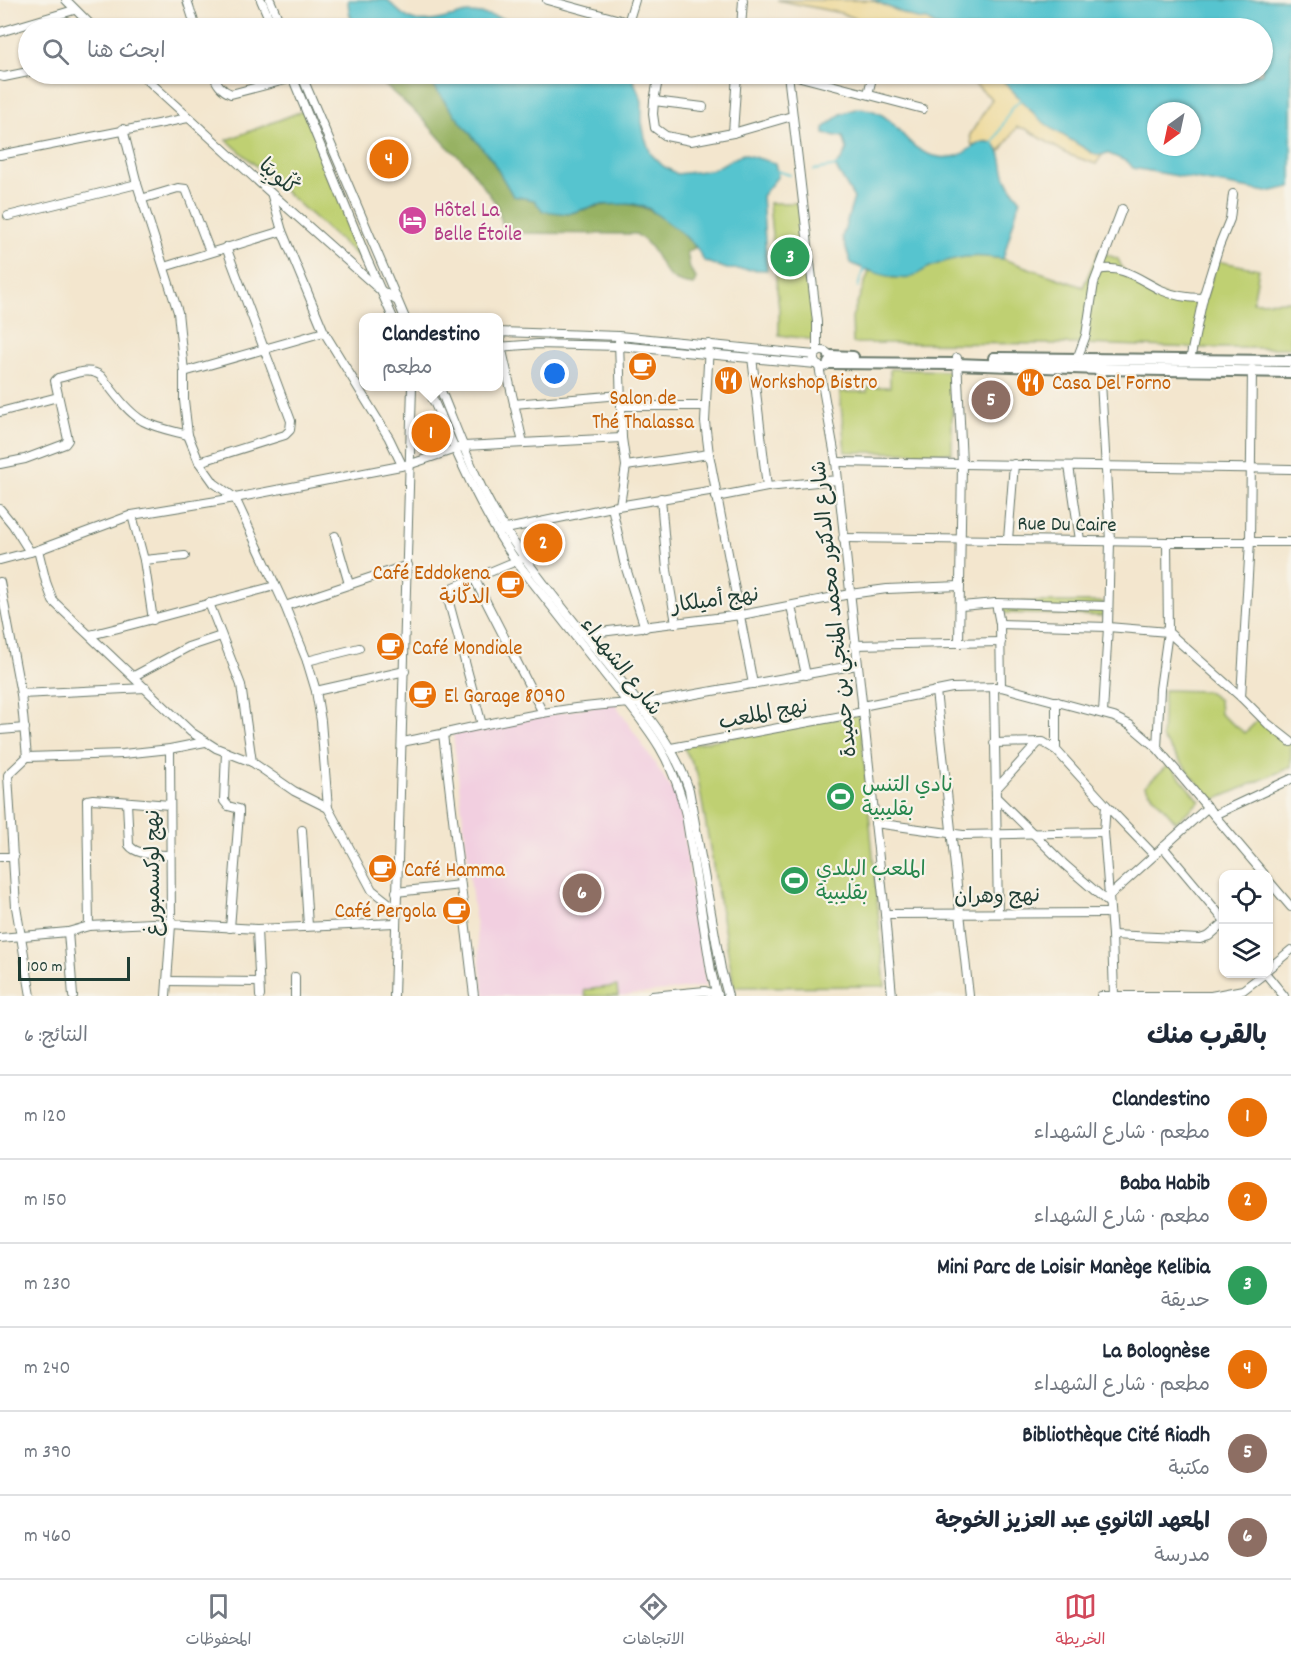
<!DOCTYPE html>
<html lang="ar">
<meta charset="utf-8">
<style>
body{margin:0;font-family:Dekko,"Playpen Sans Arabic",sans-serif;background:#f6f6f7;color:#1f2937;direction:rtl}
.controls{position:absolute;right:18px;bottom:18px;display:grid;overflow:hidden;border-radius:12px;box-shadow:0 2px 4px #0004}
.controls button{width:54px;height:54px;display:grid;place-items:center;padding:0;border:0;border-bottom:2px solid #e0e1e3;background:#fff;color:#1f2937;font:30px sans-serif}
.compass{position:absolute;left:1147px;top:102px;width:54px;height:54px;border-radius:50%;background:#fff;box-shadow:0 2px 4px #0004;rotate:213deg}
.scale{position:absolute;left:18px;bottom:15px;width:112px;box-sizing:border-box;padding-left:6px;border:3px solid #1f3d34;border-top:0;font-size:16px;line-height:21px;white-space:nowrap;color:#1f3d34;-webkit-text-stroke:4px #f7f3e8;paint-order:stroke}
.you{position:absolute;left:555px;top:374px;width:21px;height:21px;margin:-15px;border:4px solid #fff;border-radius:50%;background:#1a73e8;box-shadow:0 0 0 9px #1a73e833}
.badge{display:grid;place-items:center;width:39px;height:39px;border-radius:50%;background:#d1495b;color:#fff;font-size:20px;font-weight:700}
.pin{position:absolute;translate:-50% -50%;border:3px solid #fff;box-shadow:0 2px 6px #0006}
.popup{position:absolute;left:359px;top:313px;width:144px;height:78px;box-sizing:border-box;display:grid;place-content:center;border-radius:12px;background:#fff;filter:drop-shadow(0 2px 4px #0005);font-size:20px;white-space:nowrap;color:#747a83}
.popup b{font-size:22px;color:#1f2937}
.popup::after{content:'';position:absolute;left:50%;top:100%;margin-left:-12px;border:12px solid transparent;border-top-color:#fff}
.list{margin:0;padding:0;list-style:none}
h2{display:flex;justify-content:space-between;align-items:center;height:78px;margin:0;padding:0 24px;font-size:26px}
h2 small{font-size:20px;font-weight:400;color:#747a83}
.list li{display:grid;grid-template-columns:39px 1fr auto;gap:18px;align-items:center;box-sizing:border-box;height:84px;padding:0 24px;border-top:2px solid #e0e1e3}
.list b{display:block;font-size:22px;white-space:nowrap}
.list p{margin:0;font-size:20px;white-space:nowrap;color:#747a83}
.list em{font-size:20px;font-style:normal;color:#747a83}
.icon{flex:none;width:33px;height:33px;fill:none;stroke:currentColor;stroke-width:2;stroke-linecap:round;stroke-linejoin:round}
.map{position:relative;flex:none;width:1291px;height:996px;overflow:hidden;direction:ltr}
.search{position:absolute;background:#fff;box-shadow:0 2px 4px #0004;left:18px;right:18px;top:18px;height:66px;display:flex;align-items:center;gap:15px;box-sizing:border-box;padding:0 21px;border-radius:33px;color:#747a83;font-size:22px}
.sheet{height:582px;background:#fff}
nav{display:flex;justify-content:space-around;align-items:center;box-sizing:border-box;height:84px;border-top:2px solid #e0e1e3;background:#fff;font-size:16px;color:#747a83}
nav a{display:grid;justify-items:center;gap:3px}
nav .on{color:#d1495b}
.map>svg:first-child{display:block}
</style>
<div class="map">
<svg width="1291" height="996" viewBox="0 0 1291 996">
<rect width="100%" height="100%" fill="#f7f3e8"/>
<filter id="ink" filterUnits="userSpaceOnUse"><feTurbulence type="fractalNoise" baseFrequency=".0167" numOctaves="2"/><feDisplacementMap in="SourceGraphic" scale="12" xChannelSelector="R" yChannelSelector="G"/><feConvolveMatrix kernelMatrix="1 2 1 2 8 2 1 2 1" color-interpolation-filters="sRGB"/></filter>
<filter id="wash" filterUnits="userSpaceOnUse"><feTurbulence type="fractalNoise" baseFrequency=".008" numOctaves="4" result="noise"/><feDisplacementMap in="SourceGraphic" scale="24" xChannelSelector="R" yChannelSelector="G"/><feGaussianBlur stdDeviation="1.35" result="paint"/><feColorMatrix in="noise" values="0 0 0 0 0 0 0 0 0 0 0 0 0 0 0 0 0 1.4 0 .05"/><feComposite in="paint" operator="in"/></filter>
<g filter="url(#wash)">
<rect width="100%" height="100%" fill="#f3e6ce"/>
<path fill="#f2cfe0" d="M614 702 679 800 706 986 622 996H618L617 987 584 991 585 996H484L453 734Z"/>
<g fill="#bfd072" stroke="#6f8653" stroke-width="1.5">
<path d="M305 110 370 267 227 140Z"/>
<path d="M769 203H801L815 340 779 335V310Z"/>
<path d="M1099 251 1118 259 1126 276 1158 294 1180 301 1205 299 1217 261 1259 269 1253 302 1291 301V348H1198L1085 344 853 343 852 317 870 269 892 278H909L927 268 953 258 977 255 1003 259 1083 287Z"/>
<path d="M890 369 952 371V453L845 452 840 392H867L868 387H890Z"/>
<path d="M1004 602H1103V616L1003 613Z"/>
<path d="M1164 690 1206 691 1219 700 1220 714 1245 733 1260 718 1291 744V767L1212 801 1162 738Z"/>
<path d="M860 714 885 986 734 987 697 773 683 746Z"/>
<path d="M1169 764 1200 801 1176 822 1145 786Z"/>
<path d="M617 986 618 996H585L584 990Z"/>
</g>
<path fill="#97b264" stroke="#5b784c" stroke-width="1.5" d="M378 74H426L447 105 492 160 513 195 534 200 568 214C630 195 650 201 696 247L687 252 690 269 696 278 694 285C659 282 665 262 647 243 644 239 639 237 636 234L505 233 497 205 467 164 447 146 421 117 379 80Z"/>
<g fill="#eeda9e" stroke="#868c69" stroke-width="1.5">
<path d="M777 0H872L917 19 927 20 940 28H882L841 13Z"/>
<path d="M963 74H997L1038 118 1094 154 1102 155 1096 164 1067 154 1026 129 1017 127 1000 152C991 141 986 142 972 146L970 135 992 99Z"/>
</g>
<g fill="#57c4cf" stroke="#3b8082" stroke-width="1.5" fill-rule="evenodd">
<path d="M348 0H388C409 25 420 25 450 17 456 16 463 13 469 13 490 13 513 22 533 28H355L349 12Z"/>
<path d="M872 0H1291V187L1267 192 1133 168 1128 162 1107 153 1102 155 1094 154 1054 130 1038 118 997 74H1262V28H940L927 20 917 19ZM1156 111H1192V147H1156Z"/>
<path d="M426 74H631L642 101V122L645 138 651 154 663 166 677 174 711 170 743 154 775 163 778 176 762 196 767 270 727 269 704 261 696 247 682 233 648 208 634 204 597 205 568 214 543 211 534 200 513 196 492 160 447 105Z"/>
<path d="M858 108C863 109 870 109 876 112 901 122 904 151 939 157 943 158 952 157 957 156 969 153 982 134 995 145 1002 152 1002 162 1004 171 1006 182 1013 191 1020 199L1003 259C974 254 957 256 930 267 923 270 916 276 909 278 897 281 862 269 851 263L842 237 854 198 835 166 842 159 847 149 843 137 824 134V128L841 114Z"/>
</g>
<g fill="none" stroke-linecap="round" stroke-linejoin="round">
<g stroke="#57c4cf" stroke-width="2">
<path d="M993 144 1011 109 1021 99"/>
<path d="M814 170 837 166"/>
<path d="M777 171 790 175"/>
<path d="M858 287 864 267"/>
</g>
</g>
</g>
<g filter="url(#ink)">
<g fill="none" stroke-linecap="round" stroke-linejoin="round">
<defs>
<g id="minor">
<path d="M66 0 94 28"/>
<path d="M187 0 196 28"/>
<path d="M261 0 273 28"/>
<path d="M270 0 282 28"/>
<path d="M547 0 649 28"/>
<path d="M628 23 635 0"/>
<path d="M741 28 743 0"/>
<path d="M0 32 74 10"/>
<path d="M141 74 272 194 380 290 396 300"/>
<path d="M213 74C217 84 221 90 231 94L293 78"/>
<path d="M291 74 366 257 393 318"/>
<path d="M301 74 405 318"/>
<path d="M659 74 654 101 653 114 655 128 666 136 691 141 733 133 792 116"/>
<path d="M788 74 817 322V353"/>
<path d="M789 74 923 109"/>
<path d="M0 76 4 77 28 72"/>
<path d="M868 94 873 74"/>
<path d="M654 101 703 107"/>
<path d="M123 129 137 184 178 312 184 372V400L188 435 199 462 214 483 235 498 285 606 307 661 316 691 321 721 328 808 372 890 396 909"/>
<path d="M733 133 737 74"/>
<path d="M0 155 188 118"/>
<path d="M272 196 282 231 324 332 389 438 402 465"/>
<path d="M141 199 178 188 186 189 210 252"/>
<path d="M8 216 137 184"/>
<path d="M164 267 282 231"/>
<path d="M1099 270C1122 264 1141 281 1161 290 1174 296 1188 298 1203 298"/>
<path d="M498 332 619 336 815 355"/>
<path d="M500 332 501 346 523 443"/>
<path d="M619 341 622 438 626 466 620 505"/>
<path d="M709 344 705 422 709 454 753 684"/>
<path d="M498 347 538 344 619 346 816 364"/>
<circle cx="822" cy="359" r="8"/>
<path d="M752 357 767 487"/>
<path d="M957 358 962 464 959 643"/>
<path d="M1077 359 1086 335 1094 283 1122 209"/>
<path d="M1190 360 1203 298 1219 246 1230 219 1233 194"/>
<path d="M1100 364 1110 541 1108 627 1103 713"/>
<path d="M819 366 836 462 885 914 892 996"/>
<path d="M184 372 324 332"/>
<path d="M427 386C454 446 478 507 516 561 546 599 575 636 604 673 644 724 671 750 686 815L711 971 717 996"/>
<path d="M439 386C459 434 477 487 506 531 541 584 583 632 622 682 648 716 676 749 689 790L721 969 728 996"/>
<path d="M514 404 621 395"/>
<path d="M621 406H705"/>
<path d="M0 412 58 397"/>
<path d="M199 462 285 435 290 430 291 421 226 247"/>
<path d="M836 462 1291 469"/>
<path d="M0 464 25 459 65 444 68 440 67 435 55 381 58 378C72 375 89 366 101 376 113 391 126 411 143 421 156 428 173 431 188 435"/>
<path d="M626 466 709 454"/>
<path d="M1069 466 1080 540"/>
<path d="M716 497 767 487 837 480"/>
<path d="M661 498 667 570 676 623"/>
<path d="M612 507 624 562 645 628"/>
<path d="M0 509 13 525 30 552"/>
<path d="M132 515 144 560 153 620"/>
<path d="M501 530 612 507 715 490"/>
<path d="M335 536 349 584"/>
<path d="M843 538 1167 542H1291"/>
<path d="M1008 540 1014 464"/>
<path d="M38 550 46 582 53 601 191 732 216 748 252 762 294 791 328 808"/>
<path d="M0 560 38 550 132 515 235 498 411 464 464 446 622 438"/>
<path d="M144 560 185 556"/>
<path d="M474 578 543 713"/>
<path d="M0 582 21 694 27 757 8 775 16 907 31 996"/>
<path d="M209 603 241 685 252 762"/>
<path d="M996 603 1000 624 1001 687"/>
<path d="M285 606 408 565"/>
<path d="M791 606 806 675"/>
<path d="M961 606 996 603 1108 606"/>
<path d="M1000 624 1108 627 1168 632 1241 697 1268 724 1291 742"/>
<path d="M584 634 741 615 850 594 887 589 960 586"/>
<path d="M90 635C152 620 213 602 275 586"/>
<path d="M854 645 1001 642"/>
<path d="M307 661 359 648"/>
<path d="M134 676 188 647 221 636"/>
<path d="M994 687 998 913"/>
<path d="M316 691 405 671"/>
<path d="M936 691 969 996"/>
<path d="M21 694 146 688"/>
<path d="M1241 697 1250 541 1252 369"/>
<path d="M862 706 952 688 1001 687 1114 717 1130 725 1157 748 1264 874"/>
<path d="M482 725 448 599 449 593 454 587 521 559"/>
<path d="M0 730 25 728"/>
<path d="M443 734 474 996"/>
<path d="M403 742C483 726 564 703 646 703L857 665"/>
<path d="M994 743 1043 742 1056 750 1106 805 1104 832 1112 935 1114 996"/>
<path d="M671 748 863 712"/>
<path d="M1157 748 1160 689 1168 632 1167 542"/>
<path d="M1056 750V701"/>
<path d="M226 752 224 801 228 806 239 809V814L230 928"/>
<path d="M27 757 123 754 170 749 205 742"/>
<path d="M996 789 1038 743"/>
<path d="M996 797 1065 865 1109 903"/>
<path d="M127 802 129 845C137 856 157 854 169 855"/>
<path d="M1106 805 1154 855"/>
<path d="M1214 815 1291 779"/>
<path d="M875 823 963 835 1104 832"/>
<path d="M302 830 308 926"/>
<path d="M1163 847 1224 920"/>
<path d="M0 857H14"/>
<path d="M1268 880 1291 907"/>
<path d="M396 892 460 885"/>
<path d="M1109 896 1208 807"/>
<path d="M885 914 1109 913"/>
<path d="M89 926 87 800 93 799 170 805"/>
<path d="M257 929 260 996"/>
<path d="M68 932 73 996"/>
<path d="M1112 935 1200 939 1209 936 1224 923"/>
<path d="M0 938 68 932 89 926 152 923 257 929 395 923"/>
<path d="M1268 969 1291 950"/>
<path d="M1266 974 1284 996"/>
<path d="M295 977V996"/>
<path d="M167 981 259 982"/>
<path d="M166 996 171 925 170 749"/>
<path d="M394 996 412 386"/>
<path d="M652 996 705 991 718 995"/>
<path d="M1101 996H1211L1243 990 1264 974"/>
</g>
<g id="major">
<path d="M830 356 853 357"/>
<path d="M994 358 1291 361"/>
<path d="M829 363 956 364 1100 369 1291 372"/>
</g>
</defs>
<use href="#minor" stroke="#69786a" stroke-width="10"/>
<use href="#major" stroke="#69786a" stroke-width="14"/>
<use href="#minor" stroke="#fff" stroke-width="8"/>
<use href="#major" stroke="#fff" stroke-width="10"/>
</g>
</g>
<defs>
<symbol id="hotel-disc" viewBox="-11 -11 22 22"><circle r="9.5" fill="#d1479c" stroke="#f7f3e8"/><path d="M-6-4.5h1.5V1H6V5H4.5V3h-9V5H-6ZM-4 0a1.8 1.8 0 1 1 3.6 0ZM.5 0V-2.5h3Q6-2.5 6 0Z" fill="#fff"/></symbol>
<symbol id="cafe-disc" viewBox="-11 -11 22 22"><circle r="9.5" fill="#e8710a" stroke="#f7f3e8"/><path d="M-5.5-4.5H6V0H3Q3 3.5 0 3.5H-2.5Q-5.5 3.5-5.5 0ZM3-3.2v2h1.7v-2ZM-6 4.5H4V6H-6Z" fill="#fff"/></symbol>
<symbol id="restaurant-disc" viewBox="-11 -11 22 22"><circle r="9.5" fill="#e8710a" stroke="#f7f3e8"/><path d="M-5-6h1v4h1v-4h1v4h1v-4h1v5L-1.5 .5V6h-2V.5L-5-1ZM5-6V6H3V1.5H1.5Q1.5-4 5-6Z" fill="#fff"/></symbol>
<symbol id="stadium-disc" viewBox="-11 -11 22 22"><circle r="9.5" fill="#2e9e5b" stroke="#f7f3e8"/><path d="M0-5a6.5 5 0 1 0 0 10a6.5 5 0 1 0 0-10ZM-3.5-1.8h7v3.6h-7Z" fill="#fff"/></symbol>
</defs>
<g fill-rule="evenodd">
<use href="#hotel-disc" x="396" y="204" width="33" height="33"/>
<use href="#cafe-disc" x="626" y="350" width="33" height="33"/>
<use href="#restaurant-disc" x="712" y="364" width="33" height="33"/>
<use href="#restaurant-disc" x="1014" y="366" width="33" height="33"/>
<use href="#cafe-disc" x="494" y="568" width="33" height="33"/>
<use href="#cafe-disc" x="374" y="630" width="33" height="33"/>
<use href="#cafe-disc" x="406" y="678" width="33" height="33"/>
<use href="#stadium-disc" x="824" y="780" width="33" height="33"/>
<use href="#cafe-disc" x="366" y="852" width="33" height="33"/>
<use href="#stadium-disc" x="778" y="864" width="33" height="33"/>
<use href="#cafe-disc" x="440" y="894" width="33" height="33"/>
</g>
<g text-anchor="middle" stroke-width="4.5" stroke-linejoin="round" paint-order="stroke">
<g font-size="21" fill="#1f3d34" stroke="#f7f3e8">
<text transform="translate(279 176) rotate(42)" y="7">كْلُوبِيَا</text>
<text transform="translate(1067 523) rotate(1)" y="7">Rue Du Caire</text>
<text transform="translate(715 599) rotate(-8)" y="7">نهج أميلكار</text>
<text transform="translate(833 609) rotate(-96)" y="7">شارع الدكتور محمد المنجي بن حميدة</text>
<text transform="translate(622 666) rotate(52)" y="7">شارع الشهداء</text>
<text transform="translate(763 713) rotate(-11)" y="7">نهج الملعب</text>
<text transform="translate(152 873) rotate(-90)" y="7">نهج لوكسمبورغ</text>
<text transform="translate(997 895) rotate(-1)" y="7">نهج وهران</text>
</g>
<g font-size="21" fill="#b23c85" stroke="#f7f3e8" text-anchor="start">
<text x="434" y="216">Hôtel La<tspan x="434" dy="24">Belle Étoile</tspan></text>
</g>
<g font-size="21" fill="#c56008" stroke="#f7f3e8" text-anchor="start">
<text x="750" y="388">Workshop Bistro</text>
<text x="1052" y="389">Casa Del Forno</text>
<text x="643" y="404" text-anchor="middle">Salon de<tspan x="643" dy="24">Thé Thalassa</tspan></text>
<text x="490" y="579" text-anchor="end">Café Eddokena<tspan x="490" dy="24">الدكّانة</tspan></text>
<text x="412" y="654">Café Mondiale</text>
<text x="444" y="702">El Garage 8090</text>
<text x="404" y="876">Café Hamma</text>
<text x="436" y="917" text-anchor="end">Café Pergola</text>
</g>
<g font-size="21" fill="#27864d" stroke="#f7f3e8" text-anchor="start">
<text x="862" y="791">نادي التنس<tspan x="862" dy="24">بقليبية</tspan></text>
<text x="816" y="875">الملعب البلدي<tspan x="816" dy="24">بقليبية</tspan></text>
</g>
</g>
</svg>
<div class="controls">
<button><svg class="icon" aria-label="locate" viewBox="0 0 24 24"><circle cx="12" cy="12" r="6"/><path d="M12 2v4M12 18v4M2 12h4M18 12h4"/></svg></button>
<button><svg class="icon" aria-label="layers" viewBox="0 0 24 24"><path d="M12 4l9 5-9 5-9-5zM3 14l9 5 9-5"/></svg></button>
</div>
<svg class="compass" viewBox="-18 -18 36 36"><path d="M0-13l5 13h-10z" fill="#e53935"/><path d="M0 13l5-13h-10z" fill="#747a83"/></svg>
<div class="scale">100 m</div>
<div class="you"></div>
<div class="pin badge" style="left:431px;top:433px;background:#e8710a">1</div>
<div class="popup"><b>Clandestino</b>مطعم</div>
<div class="pin badge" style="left:543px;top:543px;background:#e8710a">2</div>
<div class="pin badge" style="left:790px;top:257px;background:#2e9e5b">3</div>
<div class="pin badge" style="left:389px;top:159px;background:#e8710a">4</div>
<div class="pin badge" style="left:991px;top:400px;background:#8d6e63">5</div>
<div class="pin badge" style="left:582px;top:893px;background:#8d6e63">6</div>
<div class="search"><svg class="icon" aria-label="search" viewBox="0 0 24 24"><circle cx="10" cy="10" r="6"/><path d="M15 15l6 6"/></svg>ابحث هنا</div>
</div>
<section class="sheet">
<h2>بالقرب منك<small>النتائج: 6</small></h2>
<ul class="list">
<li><span class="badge" style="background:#e8710a">1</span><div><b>Clandestino</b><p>مطعم · شارع الشهداء</p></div><em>120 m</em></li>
<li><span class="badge" style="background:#e8710a">2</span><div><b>Baba Habib</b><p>مطعم · شارع الشهداء</p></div><em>150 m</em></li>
<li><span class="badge" style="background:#2e9e5b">3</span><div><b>Mini Parc de Loisir Manège Kelibia</b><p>حديقة</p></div><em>230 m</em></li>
<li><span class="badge" style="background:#e8710a">4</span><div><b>La Bolognèse</b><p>مطعم · شارع الشهداء</p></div><em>240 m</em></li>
<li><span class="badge" style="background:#8d6e63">5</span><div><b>Bibliothèque Cité Riadh</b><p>مكتبة</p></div><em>390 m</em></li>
<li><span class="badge" style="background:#8d6e63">6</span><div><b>المعهد الثانوي عبد العزيز الخوجة</b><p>مدرسة</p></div><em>460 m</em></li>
</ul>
</section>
<nav>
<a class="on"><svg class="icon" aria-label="map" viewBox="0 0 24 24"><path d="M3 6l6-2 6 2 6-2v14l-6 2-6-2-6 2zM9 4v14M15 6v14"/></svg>الخريطة</a>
<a><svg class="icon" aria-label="directions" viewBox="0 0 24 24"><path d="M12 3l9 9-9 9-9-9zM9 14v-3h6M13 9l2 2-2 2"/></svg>الاتجاهات</a>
<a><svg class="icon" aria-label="saved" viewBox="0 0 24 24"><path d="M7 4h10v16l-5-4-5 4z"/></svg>المحفوظات</a>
</nav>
